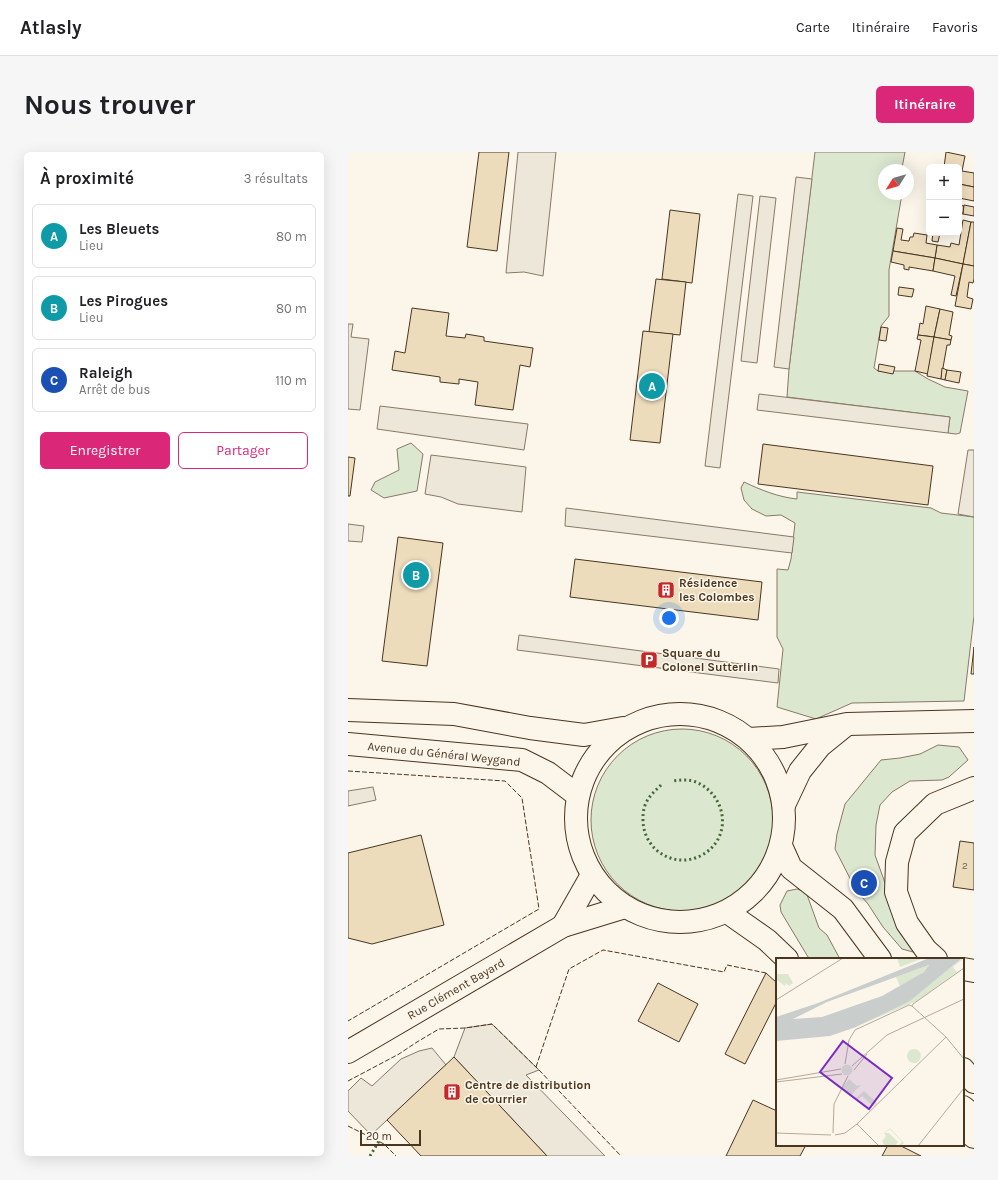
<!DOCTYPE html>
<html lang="fr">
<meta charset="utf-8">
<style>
body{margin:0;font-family:Karla,sans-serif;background:#f6f6f6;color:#202124}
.controls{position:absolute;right:12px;top:12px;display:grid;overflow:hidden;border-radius:6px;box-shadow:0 4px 16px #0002}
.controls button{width:36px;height:36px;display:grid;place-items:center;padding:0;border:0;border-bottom:1px solid #e0e0e0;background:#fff;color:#202124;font:20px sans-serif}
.compass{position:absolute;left:530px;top:12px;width:36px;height:36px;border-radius:50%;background:#fff;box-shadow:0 4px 16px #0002;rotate:233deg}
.scale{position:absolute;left:12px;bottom:10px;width:61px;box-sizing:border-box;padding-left:4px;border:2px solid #4a3520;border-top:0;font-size:11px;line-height:14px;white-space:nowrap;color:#4a3520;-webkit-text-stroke:3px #fbf6e9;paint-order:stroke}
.you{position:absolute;left:321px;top:466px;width:14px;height:14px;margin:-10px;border:3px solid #fff;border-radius:50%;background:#1a73e8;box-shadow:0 0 0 6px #1a73e833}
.badge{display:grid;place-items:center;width:26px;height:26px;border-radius:50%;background:#db2777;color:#fff;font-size:13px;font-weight:700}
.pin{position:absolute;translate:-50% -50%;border:2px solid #fff;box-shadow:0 1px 4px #0006}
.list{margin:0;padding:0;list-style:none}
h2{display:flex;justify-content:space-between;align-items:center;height:52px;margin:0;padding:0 16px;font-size:17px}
h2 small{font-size:13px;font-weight:400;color:#757577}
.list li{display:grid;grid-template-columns:26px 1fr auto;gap:12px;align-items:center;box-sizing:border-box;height:64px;margin:0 8px 8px;padding:0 8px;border:1px solid #e0e0e0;border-radius:6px}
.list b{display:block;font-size:15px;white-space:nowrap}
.list p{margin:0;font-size:13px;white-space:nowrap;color:#757577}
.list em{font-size:13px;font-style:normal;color:#757577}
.actions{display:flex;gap:8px;padding:12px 16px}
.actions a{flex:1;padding:9px 0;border:1px solid #db2777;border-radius:6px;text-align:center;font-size:14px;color:#db2777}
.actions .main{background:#db2777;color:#fff}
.map{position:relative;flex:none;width:626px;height:1004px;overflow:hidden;border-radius:6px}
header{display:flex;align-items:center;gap:24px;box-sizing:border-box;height:56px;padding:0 20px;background:#fff;border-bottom:1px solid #e0e0e0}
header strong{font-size:19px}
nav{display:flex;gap:22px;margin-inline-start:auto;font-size:14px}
.intro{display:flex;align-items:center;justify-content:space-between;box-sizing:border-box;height:96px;padding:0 24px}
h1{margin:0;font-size:28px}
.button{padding:10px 18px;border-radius:6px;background:#db2777;color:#fff;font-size:14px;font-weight:700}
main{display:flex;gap:24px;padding:0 24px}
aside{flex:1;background:#fff;border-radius:6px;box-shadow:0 4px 16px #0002}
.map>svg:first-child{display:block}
</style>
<header>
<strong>Atlasly</strong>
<nav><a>Carte</a><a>Itinéraire</a><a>Favoris</a></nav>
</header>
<div class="intro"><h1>Nous trouver</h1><a class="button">Itinéraire</a></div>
<main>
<aside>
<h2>À proximité<small>3 résultats</small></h2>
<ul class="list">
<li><span class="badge" style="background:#0f9aa8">A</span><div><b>Les Bleuets</b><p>Lieu</p></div><em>80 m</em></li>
<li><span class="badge" style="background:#0f9aa8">B</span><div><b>Les Pirogues</b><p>Lieu</p></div><em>80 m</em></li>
<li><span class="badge" style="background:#1a4fb4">C</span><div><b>Raleigh</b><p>Arrêt de bus</p></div><em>110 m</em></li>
</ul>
<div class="actions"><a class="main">Enregistrer</a><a>Partager</a></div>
</aside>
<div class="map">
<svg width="626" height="1004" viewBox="0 0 626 1004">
<rect width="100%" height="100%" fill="#fbf6e9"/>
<g fill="#dce7d0" stroke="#887966">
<path d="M467 0H557L554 16 548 18H536V42H554L541 118V164L533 174 526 216 530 219H567L580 227 597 235 620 239 612 281 608 282 600 281 602 265 439 245 441 217Z"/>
<path d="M63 291 75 302 69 339 36 346 23 338 27 330 51 318 49 297Z"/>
<path d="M396 330C413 338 430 345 449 347V340L583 356 593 361 626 365V464L616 549 504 551 468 567 429 555 435 497 429 485V417L440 418 443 407 447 371 433 363 418 364 404 357 396 348 393 336Z"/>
<circle cx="334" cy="668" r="91"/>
<path d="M590 593 611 595 620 608 601 625 594 628 562 629 544 640 532 653 528 673 527 703 547 759 576 803 554 797 535 775 520 752 508 738 487 697 489 682 497 652 533 608 552 606 572 602Z"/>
<path d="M449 737 458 740 471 776 479 783 492 807H463L460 805 433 760 432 753 439 739Z"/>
</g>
<g fill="#ede7d9" stroke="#887966">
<path d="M170 0H208L195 124 176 120 158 121Z"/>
<path d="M448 25 464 27 441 217 426 215Z"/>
<path d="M390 42 405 44 372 316 357 314Z"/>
<path d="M412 44 428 46 409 211 393 209Z"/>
<path d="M0 172H5L3 185 21 187 12 258 0 257Z"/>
<path d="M411 242 602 265 600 281 409 258Z"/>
<path d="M32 254 180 272 176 298 29 277Z"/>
<path d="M620 298H626V365L610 362Z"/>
<path d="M83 303 178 315 174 360 110 352 93 345 77 342Z"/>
<path d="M218 356 446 385 444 401 217 374Z"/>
<path d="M0 372 16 374 14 390 0 389Z"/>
<path d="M171 483 431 517 430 531 169 498Z"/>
<path d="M25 635 28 648 0 654V639Z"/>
<path d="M144 872 191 918 178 923 257 1004H199L106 905 117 876Z"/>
<path d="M84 896 98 913 23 983 0 959V939L13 926 24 934 53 907 71 899Z"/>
</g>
<g fill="#ecdcbc" stroke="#4a3520">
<path d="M131 0H161L149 99 119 95Z"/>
<path d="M598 0 617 4 614 19 626 21V35L611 32V15H596Z"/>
<path d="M611 32 626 35V49L611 46Z"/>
<path d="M611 53 616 54 615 62 611 61Z"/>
<path d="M616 53 626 55V64L615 62Z"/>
<path d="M322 58 352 62 344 131 314 127Z"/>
<path d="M615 68 623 70 615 112 587 106 589 93 602 95 603 91 611 93Z"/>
<path d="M623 70H626V114L615 112Z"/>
<path d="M549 76 555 77 553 88 561 89 562 85H565L566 81 579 83 578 91 589 93 587 106 545 99Z"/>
<path d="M585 81H592L590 90 584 89Z"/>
<path d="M545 99 587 106 585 119 561 115V118L556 117V113L543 110Z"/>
<path d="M587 106 615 112 608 144 603 143 607 124 585 119Z"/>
<path d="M615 112 626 114V127L625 131 621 130 619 145 625 147 623 157 607 154Z"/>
<path d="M308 127 338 130 332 183 301 180Z"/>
<path d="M551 135 566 137 564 145 550 143Z"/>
<path d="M578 154 592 157 586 185 570 183 572 171 575 172Z"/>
<path d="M64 156 101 161 98 184 117 186 118 182 136 185V189L185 196 182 215 172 213 165 258 127 253 130 230 111 227V232L92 230V225L44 218 47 199 57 201Z"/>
<path d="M592 157 605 160 601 183 604 184 603 188 586 185Z"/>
<path d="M533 175 540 176 538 189 531 188Z"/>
<path d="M295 179 325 182 312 291 282 288Z"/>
<path d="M570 183 586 185 580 222 567 219 573 188 569 187Z"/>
<path d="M586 185 603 188 602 193H599L593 227 579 224Z"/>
<path d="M531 212 547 215 545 222 530 219Z"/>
<path d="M594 216 599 218 597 228 593 227Z"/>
<path d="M599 218 613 220 611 231 597 228Z"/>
<path d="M415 292 585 314 580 353 410 332Z"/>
<path d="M0 305 7 306 2 344H0Z"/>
<path d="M50 385 95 391 79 514 34 509Z"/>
<path d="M227 407 414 430 410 468 222 445Z"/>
<path d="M626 495V522H623Z"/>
<path d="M73 683 96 773 24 792 0 786V701Z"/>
<path d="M612 689 626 691V738L605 735Z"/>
<path d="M418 821 429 831V849L397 912 377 902Z"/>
<path d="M310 831 350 852 331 890 290 869Z"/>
<path d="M106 905 199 1004H73L39 968Z"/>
<path d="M405 948 429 959V993H458L452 1004H378Z"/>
<path d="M540 993H551L573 1004H534Z"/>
</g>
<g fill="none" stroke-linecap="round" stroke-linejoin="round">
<defs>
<g id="minor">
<path d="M401 587 435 585 499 572 626 569"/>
<path d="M436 653 452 619 472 594 498 573"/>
<path d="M215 774 244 723"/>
<path d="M588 807 578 798 559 771 548 740 549 710 557 681 587 652 626 636"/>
<path d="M615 817 626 819"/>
<path d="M0 900 215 774 277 755"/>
<path d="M615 955 626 964"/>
</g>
<g id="major">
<path d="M0 558 106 562 182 576 236 583 275 576"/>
<circle cx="332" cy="666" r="104"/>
<path d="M0 592 174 608 200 621 229 643"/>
<path d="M434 696 443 716 495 757 532 807"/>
<path d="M382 762 419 788 439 807"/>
<path d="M615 917 626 930"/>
<path d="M615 975 626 985"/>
</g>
</defs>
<use href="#minor" stroke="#4a3520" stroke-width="24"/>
<use href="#major" stroke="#4a3520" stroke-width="24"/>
<use href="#minor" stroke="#fbf6e9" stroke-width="22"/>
<use href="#major" stroke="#fbf6e9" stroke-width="22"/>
<g stroke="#436837" stroke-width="3" stroke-dasharray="2 3" stroke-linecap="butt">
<path d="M313 633C308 638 303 642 299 649 296 654 295 660 295 666 294 698 327 718 354 703 385 686 379 643 348 630 340 627 332 628 324 629"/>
<path d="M22 1004 31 989"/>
</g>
<g stroke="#4a3520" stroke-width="1" stroke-dasharray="5 2" stroke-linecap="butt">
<path d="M0 619 157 629 174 646 191 757 0 869"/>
<path d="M188 915 221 817 255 798 376 820 379 813 418 821"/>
<path d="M0 929 51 902 69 890 91 877 117 876 144 872 191 918 273 1004"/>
<path d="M0 974 36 992 48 1004"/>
</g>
</g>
<defs>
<symbol id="building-square" viewBox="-11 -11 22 22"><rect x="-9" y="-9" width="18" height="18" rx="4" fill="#c62828" stroke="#fbf6e9"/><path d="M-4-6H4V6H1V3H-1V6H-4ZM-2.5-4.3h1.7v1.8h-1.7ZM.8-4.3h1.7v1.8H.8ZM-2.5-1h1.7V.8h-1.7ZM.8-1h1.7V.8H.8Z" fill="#fff"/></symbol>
<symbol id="parking-square" viewBox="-11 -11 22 22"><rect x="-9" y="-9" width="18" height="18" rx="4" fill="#c62828" stroke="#fbf6e9"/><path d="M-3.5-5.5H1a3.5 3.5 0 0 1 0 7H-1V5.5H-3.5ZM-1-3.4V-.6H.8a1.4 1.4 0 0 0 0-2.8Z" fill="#fff"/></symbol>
</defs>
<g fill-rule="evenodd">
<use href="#building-square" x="308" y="428" width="20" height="20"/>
<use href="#parking-square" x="291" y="498" width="20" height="20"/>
<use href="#building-square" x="94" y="930" width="20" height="20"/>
</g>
<g text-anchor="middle" stroke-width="3" stroke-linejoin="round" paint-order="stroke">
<g font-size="10" fill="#725f47">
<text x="617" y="717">2</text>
</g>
<g font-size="12" font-weight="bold" fill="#4a3520" stroke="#fbf6e9" text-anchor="start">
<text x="331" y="435">Résidence<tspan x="331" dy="14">les Colombes</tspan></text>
<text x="314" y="505">Square du<tspan x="314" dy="14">Colonel Sutterlin</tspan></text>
<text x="117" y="937">Centre de distribution<tspan x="117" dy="14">de courrier</tspan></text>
</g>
<g font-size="12" fill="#4a3520" stroke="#fbf6e9">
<text transform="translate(96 602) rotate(6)" y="4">Avenue du Général Weygand</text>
<text transform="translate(108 837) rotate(-30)" y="4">Rue Clément Bayard</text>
</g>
</g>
<g transform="translate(428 806)">
<rect width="188" height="188" fill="#fbf6e9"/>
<path d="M121 0H148L124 9ZM188 0 177 9 181 14 141 43 86 66 97 58 134 43 182 3ZM153 7 148 14 124 28 120 19ZM0 16H12L17 25 13 28 10 25 9 28 1 22ZM131 98a7 7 0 1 1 14 0a7 7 0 1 1-14 0ZM65.5 112a5.5 5.5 0 1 1 11 0a5.5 5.5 0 1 1-11 0ZM73 121 81 128 85 127 74 138 66 130ZM88 133 101 145 98 149 86 138 81 142 80 140ZM114 170 128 185 125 188H122L126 184 114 171 109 175H113L122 184 119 188 108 187 106 183 110 178 108 175Z" fill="#dce7d0"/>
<path d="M153 0H186L134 43 80 69 54 78 0 83V59L42 45ZM153 7 148 14 106 38 46 59 17 61 51 44Z" fill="#c9cecd" fill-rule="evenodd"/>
<path fill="none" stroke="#b4a999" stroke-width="1" d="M0 42 67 0M136 48 170 79 188 101M136 48 137 46 188 10M69 106 73 82 79 72 133 47 136 48M76 108 111 77 188 41M78 112 91 96M0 122 65 111M0 124 66 116M81 166 103 188M0 175 55 177M57 175 58 146 72 118M59 177 69 175 81 166 170 79M142 188 188 130"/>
<path fill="#7b2cbf" fill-opacity="0.15" stroke="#7b2cbf" stroke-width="2" d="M67 83 116 120 93 151 44 114Z"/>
<rect width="188" height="188" fill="none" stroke="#4a3520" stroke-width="2"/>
</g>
</svg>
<div class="controls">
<button>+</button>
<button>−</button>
</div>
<svg class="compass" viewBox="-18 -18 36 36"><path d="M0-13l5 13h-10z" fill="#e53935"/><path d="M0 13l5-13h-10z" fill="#757577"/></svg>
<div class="scale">20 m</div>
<div class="you"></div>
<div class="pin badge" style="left:304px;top:234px;background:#0f9aa8">A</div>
<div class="pin badge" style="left:68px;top:423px;background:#0f9aa8">B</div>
<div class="pin badge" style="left:516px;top:731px;background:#1a4fb4">C</div>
</div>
</main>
